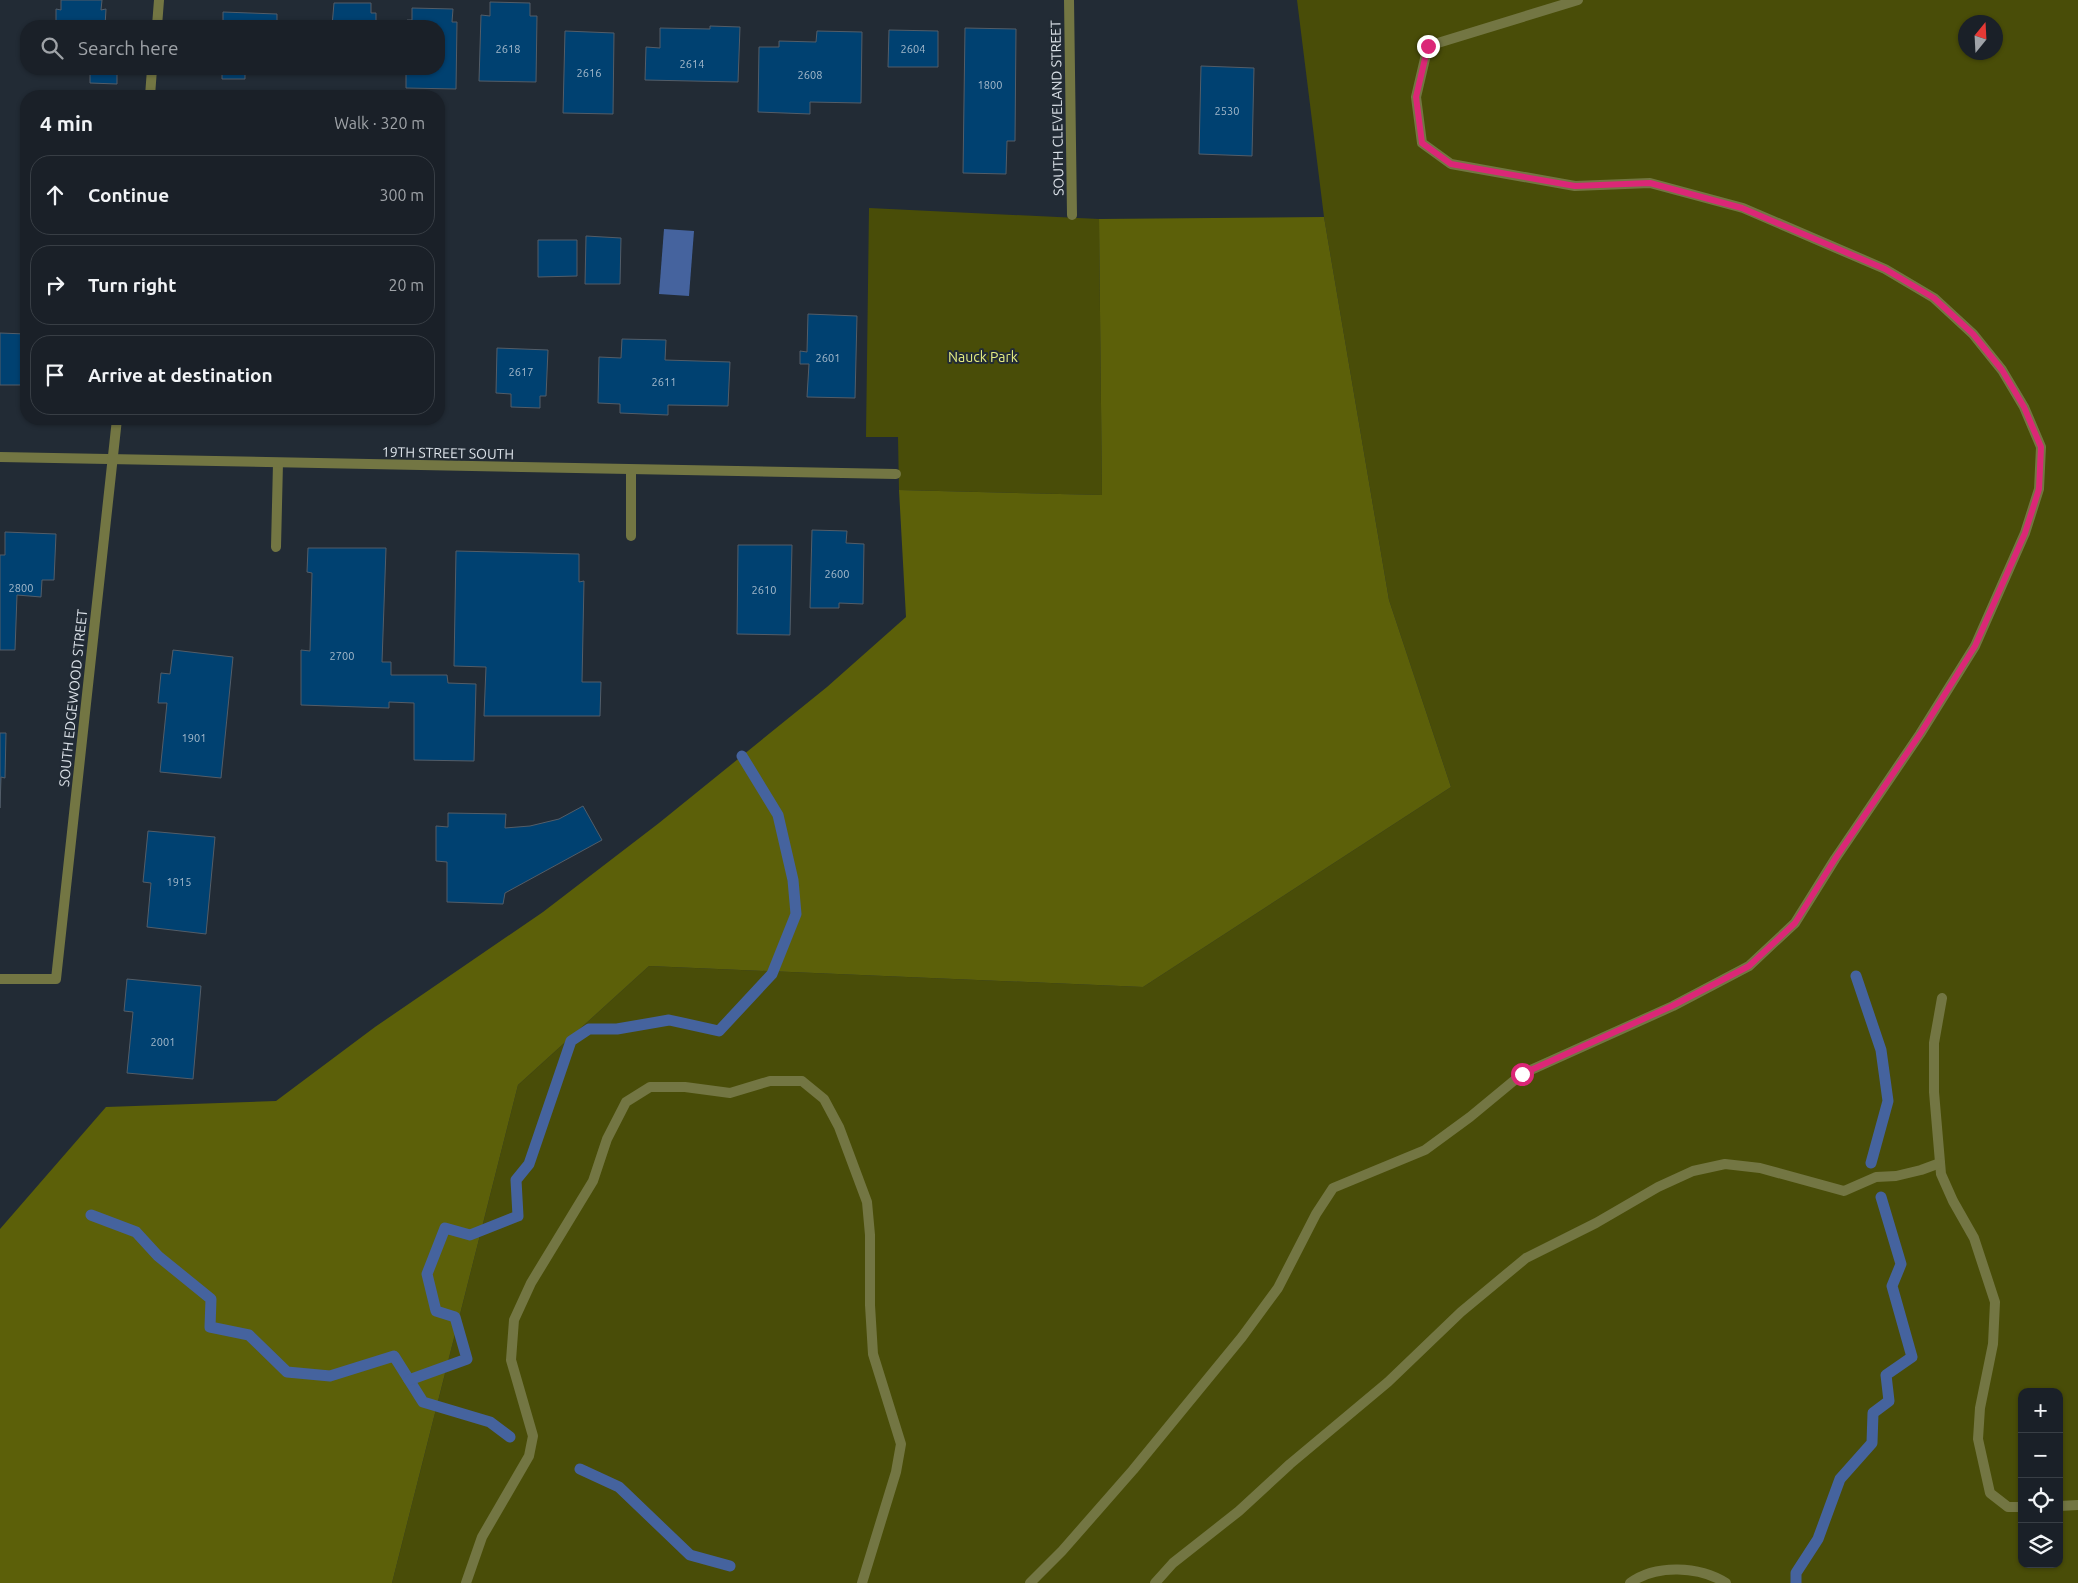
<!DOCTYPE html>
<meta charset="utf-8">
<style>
body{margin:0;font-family:Ubuntu,sans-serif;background:#232830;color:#f1f3f6}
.controls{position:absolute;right:15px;bottom:15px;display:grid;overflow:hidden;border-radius:10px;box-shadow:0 1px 4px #0004}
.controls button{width:45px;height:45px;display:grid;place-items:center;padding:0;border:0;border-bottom:1px solid #383e45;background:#1a2028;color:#f1f3f6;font:25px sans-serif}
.compass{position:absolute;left:1958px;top:15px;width:45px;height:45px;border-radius:50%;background:#1a2028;box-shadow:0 1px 4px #0004;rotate:18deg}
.stop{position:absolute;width:15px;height:15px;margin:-11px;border:4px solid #db2777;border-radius:50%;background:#fff}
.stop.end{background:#db2777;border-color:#fff;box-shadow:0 1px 5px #0008}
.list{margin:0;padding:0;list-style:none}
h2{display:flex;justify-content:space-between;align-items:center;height:65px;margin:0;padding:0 20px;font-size:21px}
h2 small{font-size:16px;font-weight:400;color:#9fa3a8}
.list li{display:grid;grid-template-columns:32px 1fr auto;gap:15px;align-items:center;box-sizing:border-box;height:80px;margin:0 10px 10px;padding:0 10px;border:1px solid #383e45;border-radius:20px}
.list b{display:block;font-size:19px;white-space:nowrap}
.list em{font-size:16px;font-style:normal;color:#9fa3a8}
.icon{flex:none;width:28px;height:28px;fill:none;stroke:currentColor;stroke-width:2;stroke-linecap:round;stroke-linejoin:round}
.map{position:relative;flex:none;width:2078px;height:1583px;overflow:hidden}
.search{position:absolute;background:#1a2028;box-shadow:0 1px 4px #0004;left:20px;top:20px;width:425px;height:55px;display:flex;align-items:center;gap:12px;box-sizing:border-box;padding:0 18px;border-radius:20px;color:#9fa3a8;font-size:19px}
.panel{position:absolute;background:#1a2028;box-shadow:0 1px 4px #0004;left:20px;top:90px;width:425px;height:335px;border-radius:20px}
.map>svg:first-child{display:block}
</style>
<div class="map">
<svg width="2078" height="1583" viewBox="0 0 2078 1583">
<rect width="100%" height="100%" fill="#222b35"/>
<g fill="#494d08" fill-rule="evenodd">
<path d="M1297 0H2078V1583H392L518 1085 649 966 1143 987 1451 787 1389 600 1324 217ZM1966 22H1996V52H1966ZM2022 1392H2059V1564H2022Z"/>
<path d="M869 208 1099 219 1102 495 899 490 898 437H866Z"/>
</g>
<path fill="#5c6009" d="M1324 217 1389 600 1451 787 1143 987 649 966 518 1085 392 1583H0V1229L106 1107 276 1101 375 1027 543 912 659 823 827 687 906 617 899 490 1102 495 1099 219Z"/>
<path fill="#45639e" d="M664 229 694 231 689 296 659 294Z"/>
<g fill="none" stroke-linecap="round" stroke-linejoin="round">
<g stroke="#45639e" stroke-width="11">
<path d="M1856 976 1881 1050 1888 1101 1871 1163"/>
<path d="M91 1215 136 1232 158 1256 211 1299 210 1327 249 1335 287 1372 330 1376 394 1356 423 1402 490 1422 510 1437"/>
<path d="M409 1380 467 1359 455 1317 436 1311 427 1274 445 1228 470 1235 518 1216 516 1180 529 1164 571 1041 589 1029H617L669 1020 719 1031 772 974 796 914 793 880 778 815 742 756"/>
<path d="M580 1469 619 1487 690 1555 730 1566"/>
<path d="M1796 1583V1573L1818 1539 1840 1479 1872 1443 1873 1413 1889 1401 1886 1375 1912 1357 1892 1286 1901 1264 1881 1197"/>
</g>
</g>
<g fill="#004171" stroke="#535d68">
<path d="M61 0H102L101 10 106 9 105 26H56V9L61 10Z"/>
<path d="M490 2 530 3V16H537L536 82 479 81 481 15 490 16Z"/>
<path d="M334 3H371V13H376V26H332Z"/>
<path d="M412 8 453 9 452 22H457L456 89 406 88V69H439V26H406L407 20H412Z"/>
<path d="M223 12 277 14V25L279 26H223Z"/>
<path d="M710 26 740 27 738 82 645 80 646 47 660 48V28L710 29Z"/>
<path d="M965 28 1016 29 1015 141H1007L1006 174 963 173Z"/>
<path d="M889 30 938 31V67H888Z"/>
<path d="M565 31 614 33 613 114 563 113Z"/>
<path d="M817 31 862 32 861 103 810 102V114L758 112 759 47H779V41L816 42Z"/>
<path d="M1201 66 1254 68 1252 156 1199 154Z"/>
<path d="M55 69H117V84L90 83V73L54 72Z"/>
<path d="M222 69H278V70L245 69V79H222Z"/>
<path d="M350 69H370L371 74 349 73Z"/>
<path d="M586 236 621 238 620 284H585Z"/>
<path d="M538 240H577V276L538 277Z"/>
<path d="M808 314 857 316 855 398 807 397 809 364H800V351L807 352Z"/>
<path d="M0 333 26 334V385H0Z"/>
<path d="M622 339 666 340 665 360 730 362 728 406 668 405V415L620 413V404L598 403 599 357 621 358Z"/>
<path d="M497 348 548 350 546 396H540V408L511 407V394L496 393Z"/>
<path d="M812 530 847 531 846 543 864 544 863 604 839 603V608H810Z"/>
<path d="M5 532 56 534 54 580H42L41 597 17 595 15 650H0V555H5Z"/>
<path d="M738 545H792L790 635 737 634Z"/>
<path d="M308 548H386L382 662H391V675H447L448 683 476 684 474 761 414 760V703L389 702V708L301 705V650L310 651 312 573 307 572Z"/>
<path d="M456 551 579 554V582L584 581 582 682H601L600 716H484L486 667 454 666Z"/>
<path d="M173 650 233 657 221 778 160 772 167 703H158L161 673 170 674Z"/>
<path d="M0 733H6L5 778 1 777 0 808Z"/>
<path d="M583 806 602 840 505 893 503 904 447 902V862L436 861V826L448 827V813L506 814 505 828 530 826 559 819Z"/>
<path d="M148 831 215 837 206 934 147 927 151 883 143 882Z"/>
<path d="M127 979 201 986 193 1079 127 1073 133 1012 124 1011Z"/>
</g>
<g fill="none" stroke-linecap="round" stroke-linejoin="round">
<g stroke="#737643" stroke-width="10">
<path d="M631 536V470"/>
<path d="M276 547 278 463"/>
<path d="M1942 998 1934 1043V1092L1941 1174 1953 1201 1974 1238 1995 1302 1993 1344 1980 1408 1978 1439 1990 1493 2008 1507H2022"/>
<path d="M2059 1506 2078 1505"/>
<path d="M466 1583 482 1537 529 1456 533 1436 511 1360 514 1320 531 1283 593 1181 607 1139 626 1102 650 1087H685L730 1093 770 1081H802L824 1099 839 1127 867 1202 870 1235V1305L873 1354 901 1444 896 1472 862 1583"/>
<path d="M1030 1583 1062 1551 1133 1470 1242 1337 1278 1288 1316 1214 1333 1188 1425 1150 1470 1117 1522 1074 1673 1006 1749 966 1795 923 1835 859 1920 734 1975 646 2025 533 2039 489 2041 447 2024 407 2002 370 1973 334 1934 298 1885 269 1743 208 1650 183 1575 186 1451 164 1422 143 1416 97 1428 46 1578 0"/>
<path d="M1155 1583 1173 1563 1239 1511 1290 1464 1388 1382 1461 1312 1526 1258 1596 1223 1658 1187 1693 1171 1725 1164 1760 1168 1844 1191 1876 1177 1896 1176 1921 1170 1940 1163"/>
<path d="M1630 1583C1656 1564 1699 1566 1726 1583"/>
</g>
<g stroke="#737643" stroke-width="10">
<path d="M1069 0 1072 215"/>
<path d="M157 26 159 0"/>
<path d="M150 96 152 69"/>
<path d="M0 457 896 474"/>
<path d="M0 979H56L117 419"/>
</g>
</g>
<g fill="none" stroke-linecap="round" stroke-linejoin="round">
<path stroke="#db2777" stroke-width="6" d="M1428 46 1416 97 1422 143 1451 164 1575 186 1650 183 1742 208 1885 269 1934 298 1973 334 2002 370 2024 407 2041 447 2039 489 2025 533 1975 646 1920 734 1835 859 1795 923 1749 966 1672 1006 1522 1074"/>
</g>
<g text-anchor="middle" stroke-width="4" stroke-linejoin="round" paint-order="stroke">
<g font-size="11" fill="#a5bacb">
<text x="508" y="53">2618</text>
<text x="913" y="53">2604</text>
<text x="692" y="68">2614</text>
<text x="589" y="77">2616</text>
<text x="810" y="79">2608</text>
<text x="990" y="89">1800</text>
<text x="1227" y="115">2530</text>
<text x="828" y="362">2601</text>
<text x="521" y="376">2617</text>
<text x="664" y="386">2611</text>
<text x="837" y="578">2600</text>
<text x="21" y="592">2800</text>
<text x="764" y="594">2610</text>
<text x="342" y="660">2700</text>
<text x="194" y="742">1901</text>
<text x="179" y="886">1915</text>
<text x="163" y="1046">2001</text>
</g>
<g font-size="14" fill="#dce2e9" stroke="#222b35">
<text transform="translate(1057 108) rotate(-91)" y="5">SOUTH CLEVELAND STREET</text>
<text transform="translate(448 453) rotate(1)" y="5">19TH STREET SOUTH</text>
<text transform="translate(73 698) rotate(-84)" y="5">SOUTH EDGEWOOD STREET</text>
</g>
<g font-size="14" fill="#e5ed83" stroke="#222b35">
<text x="983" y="362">Nauck Park</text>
</g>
</g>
</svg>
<div class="controls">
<button>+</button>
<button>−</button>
<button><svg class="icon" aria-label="locate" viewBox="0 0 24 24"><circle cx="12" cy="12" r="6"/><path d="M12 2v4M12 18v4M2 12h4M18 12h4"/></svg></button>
<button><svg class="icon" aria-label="layers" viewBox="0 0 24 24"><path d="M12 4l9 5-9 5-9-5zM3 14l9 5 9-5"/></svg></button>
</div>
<svg class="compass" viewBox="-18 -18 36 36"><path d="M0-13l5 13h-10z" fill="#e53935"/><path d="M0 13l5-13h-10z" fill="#9fa3a8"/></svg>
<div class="stop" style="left:1522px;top:1074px"></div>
<div class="stop end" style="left:1428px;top:46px"></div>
<div class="search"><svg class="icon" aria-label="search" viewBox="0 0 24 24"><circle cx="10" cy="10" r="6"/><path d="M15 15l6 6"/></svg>Search here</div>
<section class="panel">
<h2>4 min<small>Walk · 320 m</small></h2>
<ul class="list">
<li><svg class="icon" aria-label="ahead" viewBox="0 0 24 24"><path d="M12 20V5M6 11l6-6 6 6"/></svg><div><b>Continue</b></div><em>300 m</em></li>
<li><svg class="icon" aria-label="right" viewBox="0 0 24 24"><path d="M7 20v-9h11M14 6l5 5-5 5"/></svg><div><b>Turn right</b></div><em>20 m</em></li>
<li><svg class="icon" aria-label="arrive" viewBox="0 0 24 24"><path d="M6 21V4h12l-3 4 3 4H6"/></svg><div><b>Arrive at destination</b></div></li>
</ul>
</section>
</div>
